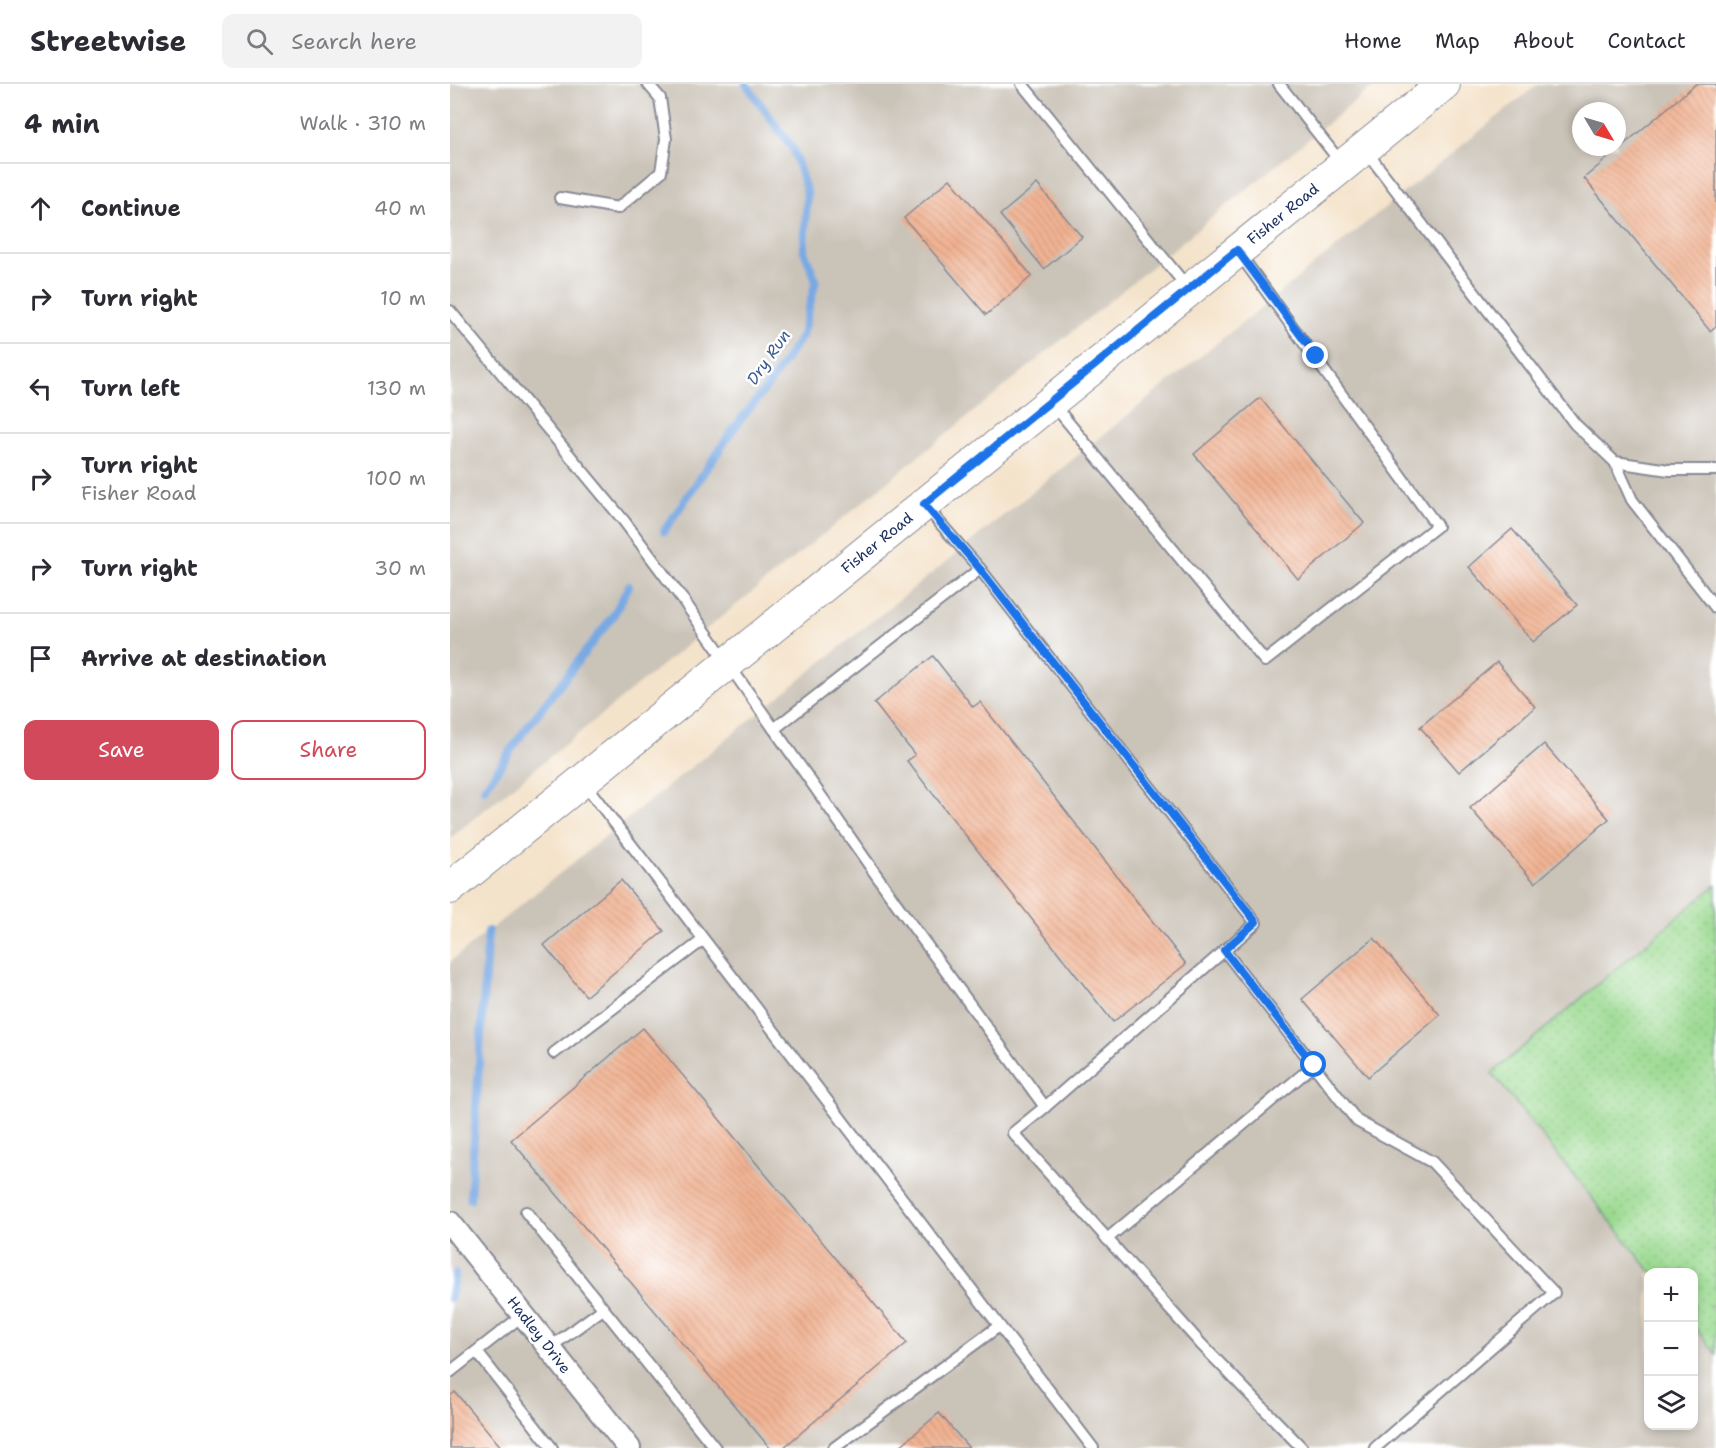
<!DOCTYPE html>
<meta charset="utf-8">
<style>
body{margin:0;font-family:"Shantell Sans",sans-serif;background:#f2f2f3;color:#2b2b33}
.controls{position:absolute;right:18px;bottom:18px;display:grid;overflow:hidden;border-radius:12px;box-shadow:0 3px 9px #0003}
.controls button{width:54px;height:54px;display:grid;place-items:center;padding:0;border:0;border-bottom:2px solid #e1e1e2;background:#fff;color:#2b2b33;font:30px sans-serif}
.compass{position:absolute;left:1122px;top:18px;width:54px;height:54px;border-radius:50%;background:#fff;box-shadow:0 3px 9px #0003;rotate:128deg}
.stop{position:absolute;width:18px;height:18px;margin:-14px;border:4px solid #1a73e8;border-radius:50%;background:#fff}
.stop.end{background:#1a73e8;border-color:#fff;box-shadow:0 2px 6px #0008}
.list{margin:0;padding:0;list-style:none}
h2{display:flex;justify-content:space-between;align-items:center;height:78px;margin:0;padding:0 24px;font-size:26px}
h2 small{font-size:20px;font-weight:400;color:#7c7c81}
.list li{display:grid;grid-template-columns:39px 1fr auto;gap:18px;align-items:center;box-sizing:border-box;height:90px;padding:0 24px;border-top:2px solid #e1e1e2}
.list b{display:block;font-size:22px;white-space:nowrap}
.list p{margin:0;font-size:20px;white-space:nowrap;color:#7c7c81}
.list em{font-size:20px;font-style:normal;color:#7c7c81}
.actions{display:flex;gap:12px;padding:18px 24px}
.actions a{flex:1;padding:14px 0;border:2px solid #d1495b;border-radius:12px;text-align:center;font-size:21px;color:#d1495b}
.actions .main{background:#d1495b;color:#fff}
.icon{flex:none;width:33px;height:33px;fill:none;stroke:currentColor;stroke-width:2;stroke-linecap:round;stroke-linejoin:round}
.map{position:relative;flex:none;width:1266px;height:1364px;overflow:hidden}
header{display:flex;align-items:center;gap:36px;box-sizing:border-box;height:84px;padding:0 30px;background:#fff;border-bottom:2px solid #e1e1e2}
header strong{font-size:28px}
nav{display:flex;gap:33px;margin-inline-start:auto;font-size:21px}
.search{width:420px;height:54px;background:#f2f2f3;display:flex;align-items:center;gap:15px;box-sizing:border-box;padding:0 21px;border-radius:12px;color:#7c7c81;font-size:22px}
main{display:flex}
aside{flex:1;background:#fff}
.map>svg:first-child{display:block}
</style>
<header>
<strong>Streetwise</strong>
<div class="search"><svg class="icon" aria-label="search" viewBox="0 0 24 24"><circle cx="10" cy="10" r="6"/><path d="M15 15l6 6"/></svg>Search here</div>
<nav><a>Home</a><a>Map</a><a>About</a><a>Contact</a></nav>
</header>
<main>
<aside>
<h2>4 min<small>Walk · 310 m</small></h2>
<ul class="list">
<li><svg class="icon" aria-label="ahead" viewBox="0 0 24 24"><path d="M12 20V5M6 11l6-6 6 6"/></svg><div><b>Continue</b></div><em>40 m</em></li>
<li><svg class="icon" aria-label="right" viewBox="0 0 24 24"><path d="M7 20v-9h11M14 6l5 5-5 5"/></svg><div><b>Turn right</b></div><em>10 m</em></li>
<li><svg class="icon" aria-label="left" viewBox="0 0 24 24"><path d="M17 20v-9H6M10 6l-5 5 5 5"/></svg><div><b>Turn left</b></div><em>130 m</em></li>
<li><svg class="icon" aria-label="right" viewBox="0 0 24 24"><path d="M7 20v-9h11M14 6l5 5-5 5"/></svg><div><b>Turn right</b><p>Fisher Road</p></div><em>100 m</em></li>
<li><svg class="icon" aria-label="right" viewBox="0 0 24 24"><path d="M7 20v-9h11M14 6l5 5-5 5"/></svg><div><b>Turn right</b></div><em>30 m</em></li>
<li><svg class="icon" aria-label="arrive" viewBox="0 0 24 24"><path d="M6 21V4h12l-3 4 3 4H6"/></svg><div><b>Arrive at destination</b></div></li>
</ul>
<div class="actions"><a class="main">Save</a><a>Share</a></div>
</aside>
<div class="map">
<svg width="1266" height="1364" viewBox="0 0 1266 1364">
<defs>
<pattern id="grass-dots" width="8" height="8" patternUnits="userSpaceOnUse" patternTransform="scale(1.5)"><rect width="8" height="8" fill="#9ad98f"/><path d="M2 2h.1M6 6h.1" fill="none" stroke="#84bb7e" stroke-width="1.8" stroke-linecap="round"/></pattern>
<pattern id="building-back-hatch" width="6" height="6" patternUnits="userSpaceOnUse" patternTransform="scale(1.5)"><rect width="6" height="6" fill="#f1b292"/><path d="M-1 5l2 2M0 0l6 6M5-1l2 2" fill="none" stroke="#ce9980"/></pattern>
</defs>
<rect width="100%" height="100%" fill="#fff"/>
<filter id="ink" filterUnits="userSpaceOnUse"><feTurbulence type="fractalNoise" baseFrequency=".0167" numOctaves="2"/><feDisplacementMap in="SourceGraphic" scale="12" xChannelSelector="R" yChannelSelector="G"/><feConvolveMatrix kernelMatrix="1 2 1 2 8 2 1 2 1" color-interpolation-filters="sRGB"/></filter>
<filter id="wash" filterUnits="userSpaceOnUse"><feTurbulence type="fractalNoise" baseFrequency=".008" numOctaves="4" result="noise"/><feDisplacementMap in="SourceGraphic" scale="24" xChannelSelector="R" yChannelSelector="G"/><feGaussianBlur stdDeviation="1.35" result="paint"/><feColorMatrix in="noise" values="0 0 0 0 0 0 0 0 0 0 0 0 0 0 0 0 0 1.4 0 .05"/><feComposite in="paint" operator="in"/></filter>
<g filter="url(#wash)">
<rect width="100%" height="100%" fill="#f4e3cb"/>
<g fill="#cac3b8" fill-rule="evenodd">
<path d="M0 0H926L0 754Z"/>
<path d="M1088 0H1266V801L1042 989 1201 1188H1198V1342H1244V1242L1266 1270V1364H0V878ZM1131 27H1167V63H1131Z"/>
</g>
<path fill="url(#grass-dots)" stroke="#5a8476" stroke-width="1.5" d="M1266 801V1218L1260 1223 1266 1230V1270L1244 1242V1188H1201L1042 989Z"/>
<g fill="none" stroke-linecap="round" stroke-linejoin="round">
<g stroke="#78a9e3" stroke-width="8">
<path d="M214 447 285 343 319 300 352 252 366 196 354 167 357 109 343 65 296 0"/>
<path d="M34 705 72 650 163 532 179 502"/>
<path d="M20 1115 38 847"/>
<path d="M0 1214 5 1190"/>
</g>
</g>
<g id="blocks">
<g fill="url(#building-back-hatch)">
<path d="M1246 0H1266V242L1260 247 1134 94Z"/>
<path d="M500 95 582 192 536 231 454 134Z"/>
<path d="M587 100 632 153 594 185 550 131Z"/>
<path d="M810 314 914 439 848 495 744 370Z"/>
<path d="M1062 445 1127 521 1083 558 1019 483Z"/>
<path d="M483 572 523 623 530 618 736 880 663 938 457 677 465 671 424 619Z"/>
<path d="M1047 578 1085 623 1009 688 970 643Z"/>
<path d="M1094 660 1159 735 1085 799 1020 724Z"/>
<path d="M171 796 214 847 136 912 94 861Z"/>
<path d="M924 854 990 931 918 993 852 915Z"/>
<path d="M193 944 457 1259 333 1364H320L61 1056Z"/>
<path d="M5 1308 52 1364H0V1312Z"/>
<path d="M489 1329 519 1364H448Z"/>
</g>
</g>
</g>
<g filter="url(#ink)">
<use href="#blocks" fill-opacity="0" stroke="#888994" stroke-width="1.5"/>
<g fill="none" stroke-linecap="round" stroke-linejoin="round">
<defs>
<g id="service">
<path d="M572 0 737 203"/>
<path d="M829 0 892 80"/>
<path d="M916 67 1125 340 1165 378 1219 386H1266"/>
<path d="M110 114 168 124 211 88 216 55 210 14 198 0"/>
<path d="M0 227 174 437 233 516 324 645 530 485 476 423"/>
<path d="M603 320 815 577 987 442 788 168"/>
<path d="M1165 378 1182 416 1266 524"/>
<path d="M324 645 448 822 595 1023 806 839 530 485"/>
<path d="M134 699 643 1364"/>
<path d="M774 866 907 1037 982 1078 1104 1209 925 1364"/>
<path d="M104 969 253 856"/>
<path d="M595 1023 563 1049 750 1259 852 1364"/>
<path d="M76 1128 265 1364"/>
<path d="M657 1155 864 981"/>
<path d="M99 1264 153 1225"/>
<path d="M27 1268 102 1364"/>
<path d="M0 1288 73 1231"/>
<path d="M384 1364 549 1242"/>
</g>
<path id="minor" d="M0 1139 179 1364"/>
<path id="secondary" d="M0 804 994 0"/>
</defs>
<use href="#service" stroke="#888994" stroke-width="14"/>
<use href="#minor" stroke="#888994" stroke-width="26"/>
<use href="#secondary" stroke="#888994" stroke-width="34"/>
<use href="#service" stroke="#fff" stroke-width="10"/>
<use href="#minor" stroke="#fff" stroke-width="22"/>
<use href="#secondary" stroke="#fff" stroke-width="32"/>
</g>
</g>
<g fill="none" stroke-linecap="round" stroke-linejoin="round" filter="url(#ink)">
<path stroke="#1a73e8" stroke-width="8" d="M864 981 774 866 806 838 530 485 474 420 787 166 866 272"/>
</g>
<g text-anchor="middle" stroke-width="5" stroke-linejoin="round" paint-order="stroke">
<g font-size="15" fill="#1b2f5e" stroke="#fff">
<text transform="translate(833 130) rotate(-39)" y="5">Fisher Road</text>
<text transform="translate(427 459) rotate(-39)" y="5">Fisher Road</text>
<text transform="translate(89 1251) rotate(52)" y="5">Hadley Drive</text>
</g>
<g font-size="16" font-style="italic" fill="#3c5a8d" stroke="#fff">
<text transform="translate(318 273) rotate(-55)" y="6">Dry Run</text>
</g>
</g>
</svg>
<div class="controls">
<button>+</button>
<button>−</button>
<button><svg class="icon" aria-label="layers" viewBox="0 0 24 24"><path d="M12 4l9 5-9 5-9-5zM3 14l9 5 9-5"/></svg></button>
</div>
<svg class="compass" viewBox="-18 -18 36 36"><path d="M0-13l5 13h-10z" fill="#e53935"/><path d="M0 13l5-13h-10z" fill="#7c7c81"/></svg>
<div class="stop" style="left:864px;top:981px"></div>
<div class="stop end" style="left:866px;top:272px"></div>
</div>
</main>
